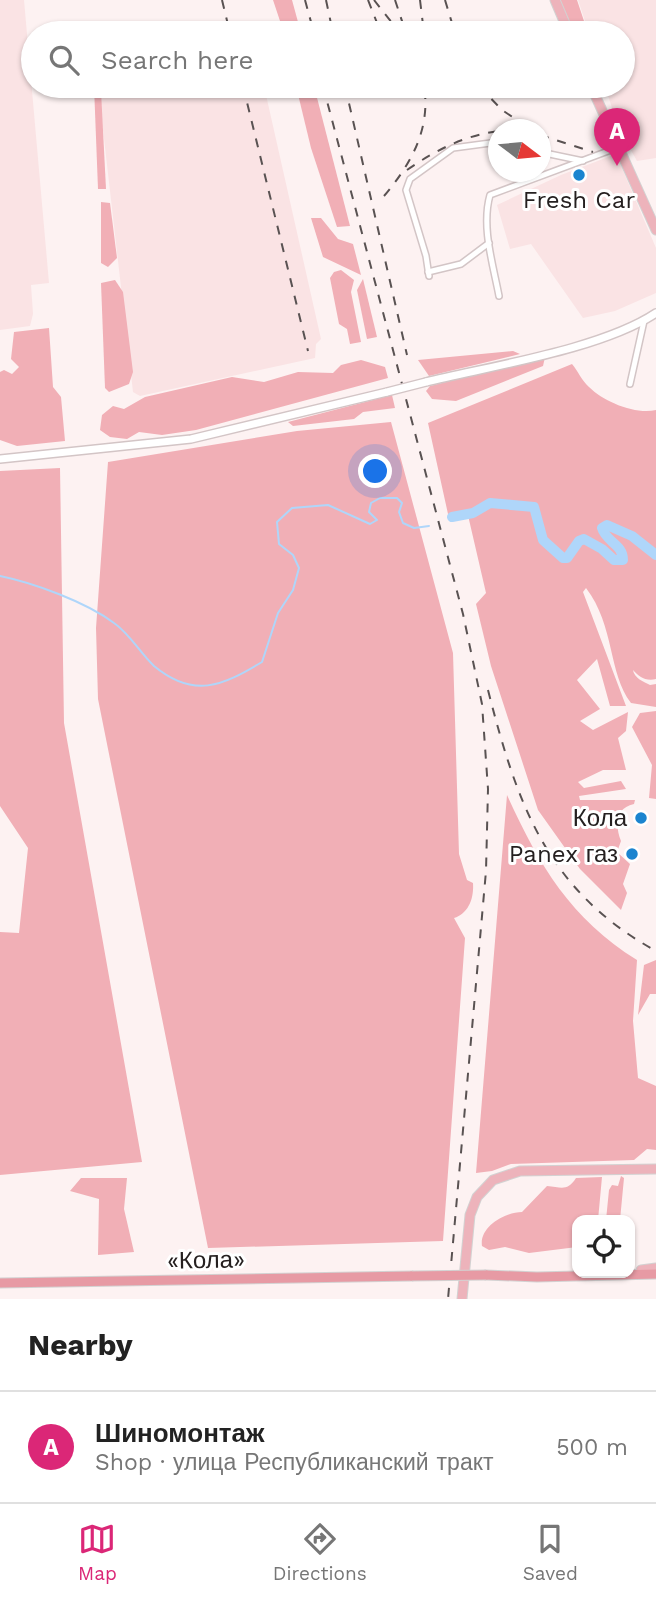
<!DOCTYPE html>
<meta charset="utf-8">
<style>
body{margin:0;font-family:"Work Sans",sans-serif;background:#f2f2f2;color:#222}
.controls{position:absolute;right:21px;bottom:21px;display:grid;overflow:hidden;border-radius:14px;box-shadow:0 2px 5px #0004}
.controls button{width:63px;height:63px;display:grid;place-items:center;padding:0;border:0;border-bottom:2px solid #e0e0e0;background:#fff;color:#222;font:35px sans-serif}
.compass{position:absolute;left:488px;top:119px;width:63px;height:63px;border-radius:50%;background:#fff;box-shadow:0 2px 5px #0004;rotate:106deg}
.you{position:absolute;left:376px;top:472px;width:24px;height:24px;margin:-18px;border:5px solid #fff;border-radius:50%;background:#1a73e8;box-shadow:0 0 0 10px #1a73e833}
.badge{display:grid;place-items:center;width:46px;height:46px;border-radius:50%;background:#db2777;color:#fff;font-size:23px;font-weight:700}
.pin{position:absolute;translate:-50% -58px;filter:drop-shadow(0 2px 4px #0008)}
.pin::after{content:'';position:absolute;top:37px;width:24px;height:21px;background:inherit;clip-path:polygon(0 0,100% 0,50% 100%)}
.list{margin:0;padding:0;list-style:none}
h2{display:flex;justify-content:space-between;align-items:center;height:91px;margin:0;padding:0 28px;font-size:30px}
h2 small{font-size:23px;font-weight:400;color:#767676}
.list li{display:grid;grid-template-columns:46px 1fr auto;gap:21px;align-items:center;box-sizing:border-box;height:112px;padding:0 28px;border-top:2px solid #e0e0e0}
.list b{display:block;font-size:26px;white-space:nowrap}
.list p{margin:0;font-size:23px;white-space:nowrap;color:#767676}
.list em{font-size:23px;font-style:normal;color:#767676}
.icon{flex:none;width:38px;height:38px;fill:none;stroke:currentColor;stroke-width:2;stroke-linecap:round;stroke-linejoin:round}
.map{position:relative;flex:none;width:656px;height:1299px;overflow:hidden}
.search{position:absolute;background:#fff;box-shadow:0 2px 5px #0004;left:21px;right:21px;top:21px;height:77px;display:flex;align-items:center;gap:18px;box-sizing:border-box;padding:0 24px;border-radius:38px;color:#767676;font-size:26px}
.sheet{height:203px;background:#fff}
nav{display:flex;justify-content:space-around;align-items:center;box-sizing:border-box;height:98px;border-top:2px solid #e0e0e0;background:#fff;font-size:19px;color:#767676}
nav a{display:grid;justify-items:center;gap:4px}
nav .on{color:#db2777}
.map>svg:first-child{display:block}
</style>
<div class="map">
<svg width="656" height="1299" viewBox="0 0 656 1299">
<rect width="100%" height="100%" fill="#fdf2f2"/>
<g fill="#fae3e4">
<path d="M0 0H24L49 283 31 285 33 314 30 326 0 330Z"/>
<path d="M578 0H656V158L637 161 618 127 605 86H623V33H589Z"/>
<path d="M98 86H264L321 339 316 344 315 358 140 396 133 392Z"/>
<path d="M616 154 656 248V293L615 311 583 318 531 244 510 249 497 205 561 175Z"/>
</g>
<g fill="#f1afb6">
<path d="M273 0H292L301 33H284Z"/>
<path d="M559 0H577L588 33H573Z"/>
<path d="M94 86 101 91 106 189H98Z"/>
<path d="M296 86H314L350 226 337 227 311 148Z"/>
<path d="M101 202 110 203 117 258 108 267 101 263Z"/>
<path d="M311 218H321L338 239 353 244 361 275 323 257Z"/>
<path d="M341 270 354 280 351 292 361 342 350 344 347 329 339 324 330 278 334 272Z"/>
<path d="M363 279 377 337 367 339 357 290Z"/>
<path d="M115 280 123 292 133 372 129 384 109 392 105 388 101 283Z"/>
<path d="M49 328 53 387 61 397 65 441 17 446 0 440V372L4 370 12 374 19 367 11 359 14 332Z"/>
<path d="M513 351 520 354 429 376 418 360Z"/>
<path d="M545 357 543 366 456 401 432 399 426 391 430 386Z"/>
<path d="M361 360 385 367 388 378 196 430 162 435 139 432 127 439 110 437 100 430 102 415 113 406 124 409 145 397 232 377 264 382 298 372 333 373 341 365Z"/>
<path d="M572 364C578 371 582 381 589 387 604 402 636 415 656 410V679C646 682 638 676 633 670 634 678 644 682 650 685L656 684V707L631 703C608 673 615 626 586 588L583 592 626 706H610L597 659 577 680 600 709 580 721 593 730 628 712 626 731 618 738 626 770H603L578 782 584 788 621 781 626 789 579 796 580 800H635L634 804C615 808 615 826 621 841L617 852 630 864 623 884 627 893 621 910 580 869 538 810 491 666 476 604 486 593 467 511 448 514 428 423Z"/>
<path d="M392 395 395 408 363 412 354 419 293 426 288 422Z"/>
<path d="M391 422 453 653 459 854 467 880 473 883C474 898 469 913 454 918L465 938 443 1241 208 1248 98 699 96 628 108 462 297 431Z"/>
<path d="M60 468 64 723 142 1162 0 1175V932L19 933 28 848 0 806V471Z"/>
<path d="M656 711V799L649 798 652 765 632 727 640 713Z"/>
<path d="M507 795C539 865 570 918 637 960L633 1021 638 1078 656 1086V1150L647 1149 634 1160 511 1164 492 1171 476 1173Z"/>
<path d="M656 960V994H650L638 1015 644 965Z"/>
<path d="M621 1176 624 1178 620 1220H606L609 1190 612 1185 618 1186Z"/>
<path d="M602 1177 598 1220H577V1247L529 1253 505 1247 489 1250 482 1246C479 1227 505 1212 522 1212L547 1186C561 1187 567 1192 576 1178Z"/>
<path d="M81 1178H127L124 1209 134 1252 98 1255 99 1199 70 1191Z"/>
</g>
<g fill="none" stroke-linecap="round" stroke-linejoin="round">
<path stroke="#afd6fa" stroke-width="2" d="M0 576C34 583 86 602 114 623 130 634 140 653 154 666 194 699 222 686 262 662L278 613 293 590 299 568 293 555 279 544 277 522 292 508 328 505 370 524 377 520 369 512 371 503 380 498H397L402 503 399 512 403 523 414 528 429 526"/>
<path stroke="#afd6fa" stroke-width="10" d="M452 517 473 513 490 503 534 507 543 540 563 558H567L579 541 584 539 602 549 614 560H623C623 544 606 542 602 528L607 525 632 536 656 555"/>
<defs>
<g id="minor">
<path d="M540 152 583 161"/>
<path d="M428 272 461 264 489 243"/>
<path d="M429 276 426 256 406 190 410 179 453 148 498 142"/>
<path d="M499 296C493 264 481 227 490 195L619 147"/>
<path d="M630 384 644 321"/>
</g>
<g id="tertiary">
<path d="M426 382C491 366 602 349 656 313"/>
<path d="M0 459 191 439 387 392"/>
</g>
<g id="primary">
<path d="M555 0 569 33"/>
<path d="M591 86 656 230"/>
<path d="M641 1270 656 1268"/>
<path d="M462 1299 470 1215 477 1197 493 1180 520 1171 656 1169"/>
</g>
<g id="trunk">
<path d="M486 1275 537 1277 656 1274"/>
<path d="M0 1283 412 1276"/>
</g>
</defs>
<use href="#minor" stroke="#d3c5c6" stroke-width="8"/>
<use href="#tertiary" stroke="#d3c5c6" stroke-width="10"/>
<use href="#primary" stroke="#d3d2d2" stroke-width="11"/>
<use href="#trunk" stroke="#d3d2d2" stroke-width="11"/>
<use href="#minor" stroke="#fff" stroke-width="5"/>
<use href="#tertiary" stroke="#fff" stroke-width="7"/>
<use href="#primary" stroke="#edb3bb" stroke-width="9"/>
<use href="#trunk" stroke="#e79aa4" stroke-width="9"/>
<g stroke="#595252" stroke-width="2" stroke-dasharray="9 9" stroke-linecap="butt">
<path d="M222 0 230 33"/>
<path d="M305 0 314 33"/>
<path d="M326 0 333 33"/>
<path d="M368 0 381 33"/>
<path d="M374 0 400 33"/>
<path d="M395 0 406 33"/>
<path d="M420 0 424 33"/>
<path d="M445 0 455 33"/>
<path d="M243 86 308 351"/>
<path d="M323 86 463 614 482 704 488 789 486 871 448 1299"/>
<path d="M345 86 407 355"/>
<path d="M479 86 502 110 532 130"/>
<path d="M540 135 593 152"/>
<path d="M407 170C436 150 463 136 498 131"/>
<path d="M384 196C411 164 431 129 424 86"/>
<path d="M488 690C517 804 547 891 656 951"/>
</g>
<defs>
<path id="tertiary-bridge" d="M387 392 426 382"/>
<path id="trunk-bridge" d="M412 1276 486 1275"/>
</defs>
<use href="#tertiary-bridge" stroke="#d3c5c6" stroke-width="10" stroke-linecap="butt"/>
<use href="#trunk-bridge" stroke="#d3d2d2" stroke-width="11" stroke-linecap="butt"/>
<use href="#tertiary-bridge" stroke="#fff" stroke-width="7"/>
<use href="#trunk-bridge" stroke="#e79aa4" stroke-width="9"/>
</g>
<g fill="#1b84cf" stroke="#fff" stroke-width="2.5">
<circle cx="579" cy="175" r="7"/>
<circle cx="641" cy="818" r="7"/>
<circle cx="632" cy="854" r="7"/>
</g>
<g text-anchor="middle" stroke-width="6" stroke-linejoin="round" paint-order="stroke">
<g font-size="24" fill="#252020" stroke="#fff" text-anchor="end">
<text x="579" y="208" text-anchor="middle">Fresh Car</text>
<text x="627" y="826">Кола</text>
<text x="618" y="862">Panex газ</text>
</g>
<g font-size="24" fill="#252020" stroke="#fff">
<text transform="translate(206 1260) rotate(-1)" y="8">«Кола»</text>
</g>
</g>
</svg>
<div class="controls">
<button><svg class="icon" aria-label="locate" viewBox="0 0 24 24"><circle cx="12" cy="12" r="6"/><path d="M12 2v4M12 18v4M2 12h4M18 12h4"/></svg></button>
</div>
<svg class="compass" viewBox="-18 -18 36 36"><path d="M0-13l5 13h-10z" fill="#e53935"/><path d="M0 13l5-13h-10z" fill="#767676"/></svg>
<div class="you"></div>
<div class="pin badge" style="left:617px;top:166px">A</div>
<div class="search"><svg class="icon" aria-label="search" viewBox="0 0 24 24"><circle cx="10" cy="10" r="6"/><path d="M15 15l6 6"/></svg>Search here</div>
</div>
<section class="sheet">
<h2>Nearby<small></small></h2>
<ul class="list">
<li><span class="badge">A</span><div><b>Шиномонтаж</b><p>Shop · улица Республиканский тракт</p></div><em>500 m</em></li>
</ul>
</section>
<nav>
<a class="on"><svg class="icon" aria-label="map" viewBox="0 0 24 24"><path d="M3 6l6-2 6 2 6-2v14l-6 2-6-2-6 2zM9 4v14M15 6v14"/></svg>Map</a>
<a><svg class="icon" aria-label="directions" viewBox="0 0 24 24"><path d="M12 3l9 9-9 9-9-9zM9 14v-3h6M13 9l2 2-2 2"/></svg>Directions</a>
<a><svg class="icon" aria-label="saved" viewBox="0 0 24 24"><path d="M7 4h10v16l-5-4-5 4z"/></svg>Saved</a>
</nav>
